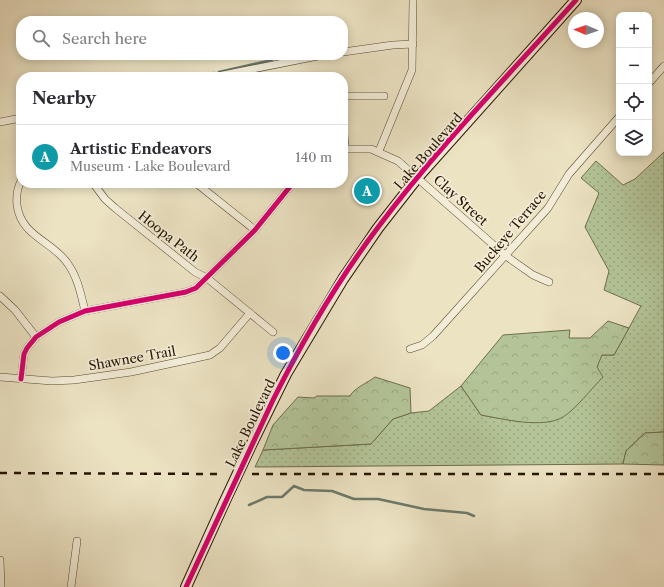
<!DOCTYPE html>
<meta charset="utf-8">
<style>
body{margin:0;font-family:"Libre Caslon Text",serif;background:#f2f2f3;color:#2b2b33}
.controls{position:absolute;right:12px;top:12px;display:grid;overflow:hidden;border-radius:8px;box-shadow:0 2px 10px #0003}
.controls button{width:36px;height:36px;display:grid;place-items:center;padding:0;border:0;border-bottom:1px solid #e1e1e2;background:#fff;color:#2b2b33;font:20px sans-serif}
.compass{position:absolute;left:568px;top:12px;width:36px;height:36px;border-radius:50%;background:#fff;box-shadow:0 2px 10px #0003;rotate:272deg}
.you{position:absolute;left:283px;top:353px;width:14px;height:14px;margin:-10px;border:3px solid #fff;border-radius:50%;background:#1a73e8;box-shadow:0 0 0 6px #1a73e833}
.badge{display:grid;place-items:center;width:26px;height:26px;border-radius:50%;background:#7c3aed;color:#fff;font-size:13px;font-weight:700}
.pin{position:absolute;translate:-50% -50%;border:2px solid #fff;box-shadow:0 1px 4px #0006}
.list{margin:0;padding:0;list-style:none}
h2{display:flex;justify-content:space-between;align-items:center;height:52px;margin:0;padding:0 16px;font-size:17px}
h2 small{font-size:13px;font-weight:400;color:#7c7c81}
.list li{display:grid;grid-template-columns:26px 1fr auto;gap:12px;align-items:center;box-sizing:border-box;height:64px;padding:0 16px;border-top:1px solid #e1e1e2}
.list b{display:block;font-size:15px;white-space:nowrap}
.list p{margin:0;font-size:13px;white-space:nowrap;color:#7c7c81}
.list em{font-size:13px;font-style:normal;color:#7c7c81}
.icon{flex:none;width:22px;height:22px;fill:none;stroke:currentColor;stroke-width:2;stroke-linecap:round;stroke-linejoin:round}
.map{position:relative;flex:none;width:664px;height:587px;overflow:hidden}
.search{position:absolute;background:#fff;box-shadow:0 2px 10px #0003;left:16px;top:16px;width:332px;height:44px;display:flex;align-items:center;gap:10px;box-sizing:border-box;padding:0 14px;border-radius:16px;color:#7c7c81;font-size:15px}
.panel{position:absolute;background:#fff;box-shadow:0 2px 10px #0003;left:16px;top:72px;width:332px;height:116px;border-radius:16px}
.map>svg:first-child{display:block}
</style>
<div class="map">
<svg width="664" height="587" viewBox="0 0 664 587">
<defs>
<pattern id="grass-dots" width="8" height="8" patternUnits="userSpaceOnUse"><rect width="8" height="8" fill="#b3c598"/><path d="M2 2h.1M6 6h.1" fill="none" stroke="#9aa881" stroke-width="1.8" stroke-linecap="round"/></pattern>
<pattern id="forest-crowns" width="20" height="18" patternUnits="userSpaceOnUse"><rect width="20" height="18" fill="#b3c598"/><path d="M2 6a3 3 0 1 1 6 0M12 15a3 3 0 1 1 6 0" fill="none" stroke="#9aa881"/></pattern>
</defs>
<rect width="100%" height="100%" fill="#ece3c3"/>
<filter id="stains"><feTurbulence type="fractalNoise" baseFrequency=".005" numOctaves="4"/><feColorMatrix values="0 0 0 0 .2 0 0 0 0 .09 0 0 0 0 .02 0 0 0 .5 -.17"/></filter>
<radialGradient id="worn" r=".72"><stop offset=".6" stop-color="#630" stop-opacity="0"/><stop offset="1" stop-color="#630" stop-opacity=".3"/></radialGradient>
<path fill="url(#grass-dots)" stroke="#6d6d4c" d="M664 152V432L645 433 626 451 623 464 255 467 263 450 371 444 393 419 411 413 429 411 461 386 481 415 516 421H551L596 367 602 355H614L641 306 604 290 609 271 585 227 599 193 581 178 596 161 623 185 635 179Z"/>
<g fill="url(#forest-crowns)" stroke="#6d6d4c">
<path d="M608 321 629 328 614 355H602L597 367 603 377C592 388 575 410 563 417 543 429 503 419 481 415L461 386 503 335 570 330 569 338H590Z"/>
<path d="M375 377 410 388 411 413 393 419 371 444 263 450 273 425 298 397 314 398 317 396H350C353 389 367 383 375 377Z"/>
<path d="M664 432V465L623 464 626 451 645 433Z"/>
</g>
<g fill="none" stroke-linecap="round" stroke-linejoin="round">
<g stroke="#6b7a6b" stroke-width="2.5">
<path d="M219 72 272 60"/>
<path d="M199 77 214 73"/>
<path d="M249 505 267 497H282L294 486 304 490 332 491 354 499H378L424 509 467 513 474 516"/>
</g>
<defs>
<g id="minor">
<path d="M343 52 393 45 413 44"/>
<path d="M213 77 323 55"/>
<path d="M649 83 664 66"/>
<path d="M343 96H384"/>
<path d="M343 119 345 148"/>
<path d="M0 122 21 118"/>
<path d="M343 149H371L398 161 506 256 533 275 549 282"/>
<path d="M379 151 412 70 413 0"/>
<path d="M21 181C17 189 16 196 17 205 21 237 53 241 68 264 78 278 81 295 85 311"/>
<path d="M93 183 105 199 115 208 195 272 207 278 273 332"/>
<path d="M196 183 255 230"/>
<path d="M0 296 15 310 36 337"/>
<path d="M410 349 422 345 433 336 548 208 569 174 619 117"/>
<path d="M0 377 52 381 74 380 131 372 210 355 220 348 250 313"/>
<path d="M21 379 24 354 27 348 36 337 59 322 85 311 186 292 196 288 255 230 293 183"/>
<path d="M0 560 1 587"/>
<path d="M71 587 77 541"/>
</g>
<g id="secondary">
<path d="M253 441 286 374 343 279 378 228 418 177 576 0"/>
<path d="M186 587 224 503"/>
</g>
</defs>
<use href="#minor" stroke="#584831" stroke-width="8"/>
<use href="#secondary" stroke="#271500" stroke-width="12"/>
<use href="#minor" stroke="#f3edd8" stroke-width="7"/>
<use href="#secondary" stroke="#f3edd8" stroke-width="10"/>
<g stroke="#271500" stroke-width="2.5" stroke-dasharray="7 7" stroke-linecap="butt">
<path d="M0 473 224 474"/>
<path d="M252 474H664"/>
</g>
<defs>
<path id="secondary-bridge" d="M224 503 253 441"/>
</defs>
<use href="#secondary-bridge" stroke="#271500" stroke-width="12" stroke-linecap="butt"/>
<use href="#secondary-bridge" stroke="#f3edd8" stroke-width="10"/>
<defs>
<g id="cycleway">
<path d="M21 379 24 354 27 348 36 337 59 322 85 311 186 292 196 288 255 230 293 183"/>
<path d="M186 587 273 400C303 340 338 280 379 226 438 147 509 75 576 0"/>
</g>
</defs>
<use href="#cycleway" stroke="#f3edd8" stroke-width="8"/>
<use href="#cycleway" stroke="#d6006c" stroke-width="5"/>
</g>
<g text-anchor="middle" stroke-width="3.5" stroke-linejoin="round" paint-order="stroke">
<g font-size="13" fill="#271500" stroke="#f3edd8">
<text transform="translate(428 151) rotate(-49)" y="5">Lake Boulevard</text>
<text transform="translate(461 200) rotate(42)" y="5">Clay Street</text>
<text transform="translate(510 231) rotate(-50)" y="5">Buckeye Terrace</text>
<text transform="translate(169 236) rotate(38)" y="5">Hoopa Path</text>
<text transform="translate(132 358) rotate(-10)" y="5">Shawnee Trail</text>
<text transform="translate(250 423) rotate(-64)" y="5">Lake Boulevard</text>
</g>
</g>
<rect width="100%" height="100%" filter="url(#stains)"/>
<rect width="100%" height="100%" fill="url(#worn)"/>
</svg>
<div class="controls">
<button>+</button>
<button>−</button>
<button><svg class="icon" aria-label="locate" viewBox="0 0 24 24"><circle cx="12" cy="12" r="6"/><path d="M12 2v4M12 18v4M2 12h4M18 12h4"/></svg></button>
<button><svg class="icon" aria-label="layers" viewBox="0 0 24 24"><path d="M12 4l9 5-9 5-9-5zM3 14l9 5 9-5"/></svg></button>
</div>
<svg class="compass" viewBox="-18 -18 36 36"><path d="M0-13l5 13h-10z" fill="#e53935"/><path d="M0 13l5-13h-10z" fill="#7c7c81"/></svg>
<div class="you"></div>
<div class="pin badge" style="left:367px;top:191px;background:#0f9aa8">A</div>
<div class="search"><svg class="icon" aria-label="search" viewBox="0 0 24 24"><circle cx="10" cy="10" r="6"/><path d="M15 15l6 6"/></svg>Search here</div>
<section class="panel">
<h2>Nearby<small></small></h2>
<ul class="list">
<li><span class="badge" style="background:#0f9aa8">A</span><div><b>Artistic Endeavors</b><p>Museum · Lake Boulevard</p></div><em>140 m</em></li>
</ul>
</section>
</div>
